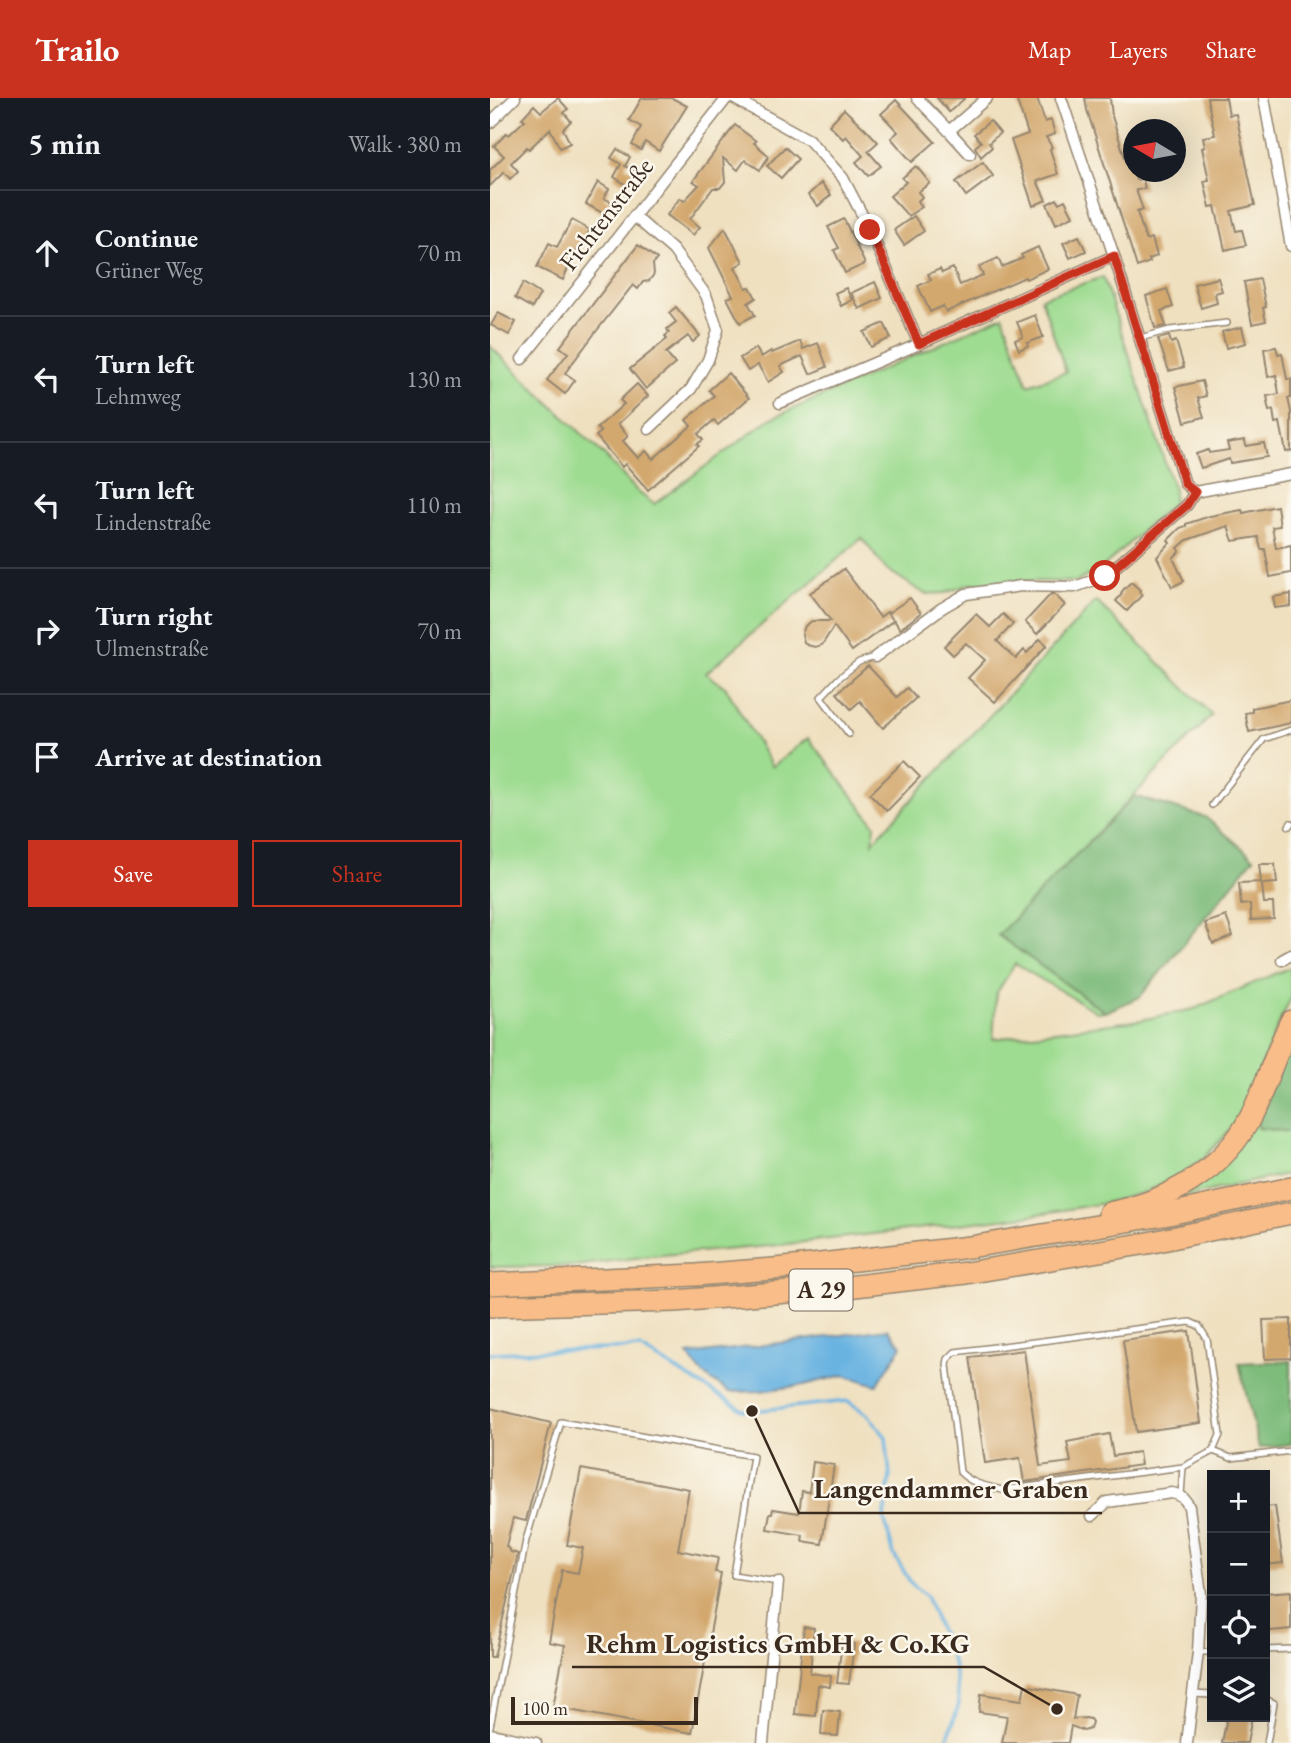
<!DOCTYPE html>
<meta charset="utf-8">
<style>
body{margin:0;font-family:"EB Garamond",serif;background:#20242c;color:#f1f3f6}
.controls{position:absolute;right:21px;bottom:21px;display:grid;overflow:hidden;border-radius:0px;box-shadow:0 7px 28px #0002}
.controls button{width:63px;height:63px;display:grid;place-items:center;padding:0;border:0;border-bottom:2px solid #363941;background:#171b24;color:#f1f3f6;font:35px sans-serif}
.compass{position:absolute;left:633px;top:21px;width:63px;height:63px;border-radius:50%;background:#171b24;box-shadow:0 7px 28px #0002;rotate:280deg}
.scale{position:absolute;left:21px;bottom:18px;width:187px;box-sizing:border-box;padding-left:7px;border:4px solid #3b2a1e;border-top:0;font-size:19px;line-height:24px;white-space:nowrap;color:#3b2a1e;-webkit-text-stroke:5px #fbf7ec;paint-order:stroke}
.stop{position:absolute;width:21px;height:21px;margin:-16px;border:5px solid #c8321e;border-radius:50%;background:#fff}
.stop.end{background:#c8321e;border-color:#fff;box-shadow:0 2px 7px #0008}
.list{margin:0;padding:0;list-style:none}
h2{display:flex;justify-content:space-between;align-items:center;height:91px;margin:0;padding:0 28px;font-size:30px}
h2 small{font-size:23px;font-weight:400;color:#9ea1a6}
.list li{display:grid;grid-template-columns:46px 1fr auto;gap:21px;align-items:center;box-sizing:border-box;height:126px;padding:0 28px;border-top:2px solid #363941}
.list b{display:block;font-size:26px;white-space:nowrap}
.list p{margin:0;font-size:23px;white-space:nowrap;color:#9ea1a6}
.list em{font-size:23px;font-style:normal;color:#9ea1a6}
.actions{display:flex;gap:14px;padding:21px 28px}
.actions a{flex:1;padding:16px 0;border:2px solid #c8321e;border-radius:0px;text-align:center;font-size:24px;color:#c8321e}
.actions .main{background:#c8321e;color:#fff}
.icon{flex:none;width:38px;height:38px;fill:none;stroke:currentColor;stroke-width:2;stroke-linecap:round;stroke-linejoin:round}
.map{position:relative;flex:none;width:801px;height:1645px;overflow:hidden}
header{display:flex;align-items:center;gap:42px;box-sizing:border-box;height:98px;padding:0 35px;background:#c8321e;color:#fff}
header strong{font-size:33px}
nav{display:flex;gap:38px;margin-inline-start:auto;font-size:24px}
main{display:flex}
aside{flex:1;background:#171b24}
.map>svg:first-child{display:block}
</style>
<header>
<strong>Trailo</strong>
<nav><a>Map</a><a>Layers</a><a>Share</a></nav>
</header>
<main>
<aside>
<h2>5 min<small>Walk · 380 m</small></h2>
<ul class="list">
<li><svg class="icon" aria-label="ahead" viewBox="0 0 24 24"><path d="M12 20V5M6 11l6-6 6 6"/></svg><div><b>Continue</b><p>Grüner Weg</p></div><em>70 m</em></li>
<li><svg class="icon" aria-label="left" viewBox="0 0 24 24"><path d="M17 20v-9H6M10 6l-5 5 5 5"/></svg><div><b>Turn left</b><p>Lehmweg</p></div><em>130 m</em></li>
<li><svg class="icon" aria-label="left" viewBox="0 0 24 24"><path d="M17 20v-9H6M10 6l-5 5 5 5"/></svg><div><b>Turn left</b><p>Lindenstraße</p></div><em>110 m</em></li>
<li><svg class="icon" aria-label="right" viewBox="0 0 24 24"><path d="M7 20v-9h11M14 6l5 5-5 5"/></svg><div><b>Turn right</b><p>Ulmenstraße</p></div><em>70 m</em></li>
<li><svg class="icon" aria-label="arrive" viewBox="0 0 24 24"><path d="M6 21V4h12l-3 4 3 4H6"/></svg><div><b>Arrive at destination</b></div></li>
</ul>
<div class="actions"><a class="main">Save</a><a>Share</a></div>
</aside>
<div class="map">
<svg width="801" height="1645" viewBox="0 0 801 1645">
<rect width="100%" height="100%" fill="#fbf7ec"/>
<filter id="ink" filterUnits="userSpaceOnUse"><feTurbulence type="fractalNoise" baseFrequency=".0143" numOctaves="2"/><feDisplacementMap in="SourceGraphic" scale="14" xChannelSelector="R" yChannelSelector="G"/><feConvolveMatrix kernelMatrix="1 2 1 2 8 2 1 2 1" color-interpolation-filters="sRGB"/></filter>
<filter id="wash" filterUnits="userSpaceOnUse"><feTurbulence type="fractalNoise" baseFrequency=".00686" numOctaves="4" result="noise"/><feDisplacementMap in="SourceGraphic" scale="28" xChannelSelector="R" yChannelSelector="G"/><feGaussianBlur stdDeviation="1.57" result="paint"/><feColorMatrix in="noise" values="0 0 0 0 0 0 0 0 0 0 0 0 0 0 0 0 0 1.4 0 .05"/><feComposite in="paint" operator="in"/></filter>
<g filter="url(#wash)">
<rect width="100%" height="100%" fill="#efe0c0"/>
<g fill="#9edc91" stroke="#6c8358" stroke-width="2">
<path d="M613 179 684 392 683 405 612 470 586 484 542 483 480 486 455 495 435 496 395 470 372 440 216 575 236 590 282 669 318 640 385 727 383 744 606 503 722 617 508 837 615 914H607L525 866 506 896 503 941 651 922 704 911 801 869V900L785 934 754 1010 740 1032 715 1059 685 1080 655 1094 615 1105 537 1118 280 1148 160 1158 85 1168 0 1169V248L115 358 148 394 164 406 280 321 513 218 538 287 576 274 551 200Z"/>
<path d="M766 1017 801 1034V1075L683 1101Z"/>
</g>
<g fill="#7ebc7b" stroke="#5c734c" stroke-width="2">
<path d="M644 698 715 719 764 760 650 899 615 914 508 837Z"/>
<path d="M801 935V1034L768 1030 766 1017Z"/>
<path d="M801 1263V1346L769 1350 749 1265Z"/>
</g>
<path fill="#69b3e1" stroke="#526e80" stroke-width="2" d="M398 1231 412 1248 387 1287 354 1277 314 1287 270 1293 239 1294 213 1276 198 1257Z"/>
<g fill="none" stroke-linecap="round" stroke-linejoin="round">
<path stroke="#69b3e1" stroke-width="3.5" d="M0 1255 150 1250 253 1312 262 1313 358 1303 378 1317 396 1339 400 1378 394 1420 404 1457 421 1485 436 1498 464 1568 469 1606 456 1645"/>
</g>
<g id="blocks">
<g fill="#d3a86e">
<path d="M68 0 78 11 74 15 81 23 73 31 80 45 70 50 60 31 39 51 37 49 21 65 28 73 20 81 14 74 0 88V72L14 58 4 48 17 35 19 37 35 22 32 20 44 7 51 14Z"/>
<path d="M152 0H182L197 8 169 53 155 44 151 52 142 47 151 29 139 22Z"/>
<path d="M447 0H475L459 14Z"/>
<path d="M526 0H547L555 24 561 22 565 36 556 39 562 49 560 51 568 76 547 83 556 102 543 108 521 42 538 36Z"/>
<path d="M595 0H620L622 18 637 66 641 64 646 82 653 81 655 91 646 92 653 112 647 114 656 142 662 140 667 158 659 161 660 164 647 169 597 12Z"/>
<path d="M717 0H736L739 17 746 16 765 107 741 113 746 133 752 132 756 147 735 152 725 108 720 109 714 83 719 82 712 50 715 49 713 39 725 37Z"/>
<path d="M406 2 445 44 422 64 401 40 408 34 391 16Z"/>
<path d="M354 11 375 31V30L388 44 378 53 391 68 378 78 366 64 373 58 356 38 353 41 339 27Z"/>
<path d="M500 23 510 35 499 45 502 49 491 59 485 49 491 44 484 36Z"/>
<path d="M245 27 266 43 264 45 279 58 270 72 255 62 248 72 233 60 235 84 230 90H223L200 121 210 129 203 137 177 117 190 100 194 103 209 87 203 83Z"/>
<path d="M295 49 308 61 291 80 277 68Z"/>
<path d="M127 51 140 59 135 68 146 74 138 88 124 79 131 66 121 60Z"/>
<path d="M493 64 503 78 476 98 466 84Z"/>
<path d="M426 68 440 85 428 94 432 99 428 103 432 109 418 118 400 98 416 84 412 80Z"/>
<path d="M108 84 119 91 114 100 123 105 116 117 96 106Z"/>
<path d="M331 85 341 97 328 108 318 97Z"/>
<path d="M567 101 569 105 575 102 583 118 566 126 557 106Z"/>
<path d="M424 118 434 133 414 147 404 132Z"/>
<path d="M354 121 375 166 355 175 344 152 349 150 338 129Z"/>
<path d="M82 122 100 132 79 165 80 166 73 182 47 169 59 145 67 149Z"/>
<path d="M235 130 253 164 245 169 256 190 260 189 266 200 258 205 265 217 250 225 237 200 243 198 219 150Z"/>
<path d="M589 138 596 153 580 160 573 145Z"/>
<path d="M148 147 167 161 163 166 164 176 159 183 153 184 148 191 143 187 105 235 75 275 85 282 75 296 57 282 78 255 70 249Z"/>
<path d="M548 149 558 171 536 181 535 179 456 214 453 208 440 214 428 188 441 182 438 176 450 171 452 175 463 170 470 187 493 177 489 169 508 160 512 169 533 160 531 157Z"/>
<path d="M728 180 732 193 725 195 727 205 711 210 704 186Z"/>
<path d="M770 181 776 209 773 210 776 223 762 226 754 184Z"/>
<path d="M385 184 392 200 369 211 361 195Z"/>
<path d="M33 185 50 196 42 210 25 200Z"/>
<path d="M356 190 362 202 351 208 345 195Z"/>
<path d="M677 191 683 209 671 213 676 228 665 230 656 198Z"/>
<path d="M186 209 210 238 203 244 198 238 176 255 185 266 156 291 140 271 177 241 175 238 179 235 177 231 186 224 179 215Z"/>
<path d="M8 215 26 224 19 237 1 227Z"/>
<path d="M545 217 553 239 537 245 538 248 529 252 525 242 533 239 527 224Z"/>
<path d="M394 225 401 240 381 249 374 234Z"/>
<path d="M752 229 756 245 736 250 732 234Z"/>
<path d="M679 238 681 245 686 243 694 269 679 273 668 241Z"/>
<path d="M310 243 313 251 328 245 337 269 320 276 312 258 290 268 294 274 278 284 268 267 258 273 250 260 266 250 271 259 281 253 282 255Z"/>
<path d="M786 249 788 256 792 255 797 281H801V300H798L801 314V353L796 354 790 324 785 325 783 312 779 313 777 304 778 303 777 298 789 296 786 277 778 279 774 251Z"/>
<path d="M238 275 259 300 228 327 224 322 208 336 213 342 207 346 209 348 158 392 135 366 132 369 106 338 111 334 107 330 134 306 130 302 147 286 158 298 128 326 138 338 133 343 148 360 156 353 163 361 201 328 196 322 224 298 219 292Z"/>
<path d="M712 283 716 298 708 300 714 319 695 324 685 289Z"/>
<path d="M755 342 756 348 774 345 777 359 740 365 739 361 711 370 706 356 718 352 719 355 739 352 737 345Z"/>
<path d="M787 408 790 428 782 429 786 450 801 447V475L780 479 775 451H771L768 439 743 443 738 428 697 442 688 450 690 453 683 460 694 483 682 489 667 459 680 445 678 442 690 430 696 428V426L720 418 752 412 753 415Z"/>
<path d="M354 471 390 519 397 514 403 522 398 515 420 500 431 515 410 531 404 522 362 553 344 528 332 547 325 549 317 547 314 544 312 536 315 528 322 523H341L320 495Z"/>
<path d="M641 484 650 492 649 494 652 497 637 513 626 503 632 496 631 495 634 491Z"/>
<path d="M561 496H564L575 507 547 536 535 524Z"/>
<path d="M801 496V508L785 510 783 499Z"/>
<path d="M486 516 500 529 513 516 523 526 507 543 526 561 534 552 537 555 550 541 557 547 505 604 478 580 495 562 476 545 463 557 454 548Z"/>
<path d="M378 568 407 599 417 590 426 600 393 630 370 603 361 611 347 595Z"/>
<path d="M801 602V625L759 634 755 615 762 614V610Z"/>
<path d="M414 663 430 679 397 713 380 696Z"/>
<path d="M769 766H785L787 785 772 786 774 805H783L784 821 761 822 760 806 751 807 749 785 771 784Z"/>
<path d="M736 818 743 838 723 846 715 825Z"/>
<path d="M801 1221V1260L775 1261 773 1222Z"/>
<path d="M699 1233 711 1325 646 1334 633 1242Z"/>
<path d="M534 1252 550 1368 581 1364 577 1344 619 1336 623 1358 649 1354 651 1367 534 1384 530 1360 495 1365 480 1259Z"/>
<path d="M0 1310 61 1325 36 1423 23 1420 16 1448 21 1454 28 1456 4 1559H0Z"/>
<path d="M323 1364 344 1367 332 1446 312 1443 313 1437 277 1431 280 1415H282L283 1411 309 1415 312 1393 319 1394Z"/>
<path d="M91 1371 199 1391 188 1452 228 1460 225 1474 231 1475 202 1635 63 1609 75 1547 59 1544 72 1472 88 1475 93 1450 77 1447Z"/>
<path d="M785 1408 793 1465 775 1467V1409Z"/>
<path d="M801 1493V1531L781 1533 775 1528V1495Z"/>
<path d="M314 1529 324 1530 320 1575 341 1578 340 1589 328 1587 326 1618 305 1616Z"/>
<path d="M352 1544 364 1546 359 1586 347 1585Z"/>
<path d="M535 1587 587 1597 583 1621 596 1620 600 1621 602 1624 600 1631 594 1633 581 1628 578 1645H512L517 1618 489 1614 491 1596 532 1602Z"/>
<path d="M333 1612 350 1614 348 1638 331 1637Z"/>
<path d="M737 1619H762L757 1645H732Z"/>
</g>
</g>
</g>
<g filter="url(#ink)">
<use href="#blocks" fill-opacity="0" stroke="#95856f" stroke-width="2"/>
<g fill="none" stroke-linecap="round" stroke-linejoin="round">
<defs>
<g id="lane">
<path d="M650 240 680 232 737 225"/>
<path d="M359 636 331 599 349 580 369 564 385 559"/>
<path d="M722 707 774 641 801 632"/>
<path d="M799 728 801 725"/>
<path d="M723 1353 741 1360 801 1353"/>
<path d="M691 1397 693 1369 512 1392C497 1388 481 1386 470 1374L457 1267 458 1261 465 1254 700 1224 709 1228 717 1241 730 1337 723 1353 693 1369"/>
<path d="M775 1552 801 1551"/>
<path d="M708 1554H722"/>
<path d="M703 1596 722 1597"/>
<path d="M775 1601 784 1605 777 1645"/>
<path d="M0 1629 36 1442 71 1324 263 1358 244 1477 288 1484"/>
</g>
<g id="street">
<path d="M243 0 319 42 353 80 380 132 429 246"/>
<path d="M427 0 459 33 497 0"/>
<path d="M571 0 624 158 695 386 705 394 801 376"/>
<path d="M774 0 801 148"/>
<path d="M0 25 25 0"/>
<path d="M459 33 480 56"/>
<path d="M144 118 183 152 216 197 228 232 218 262 201 291 159 331"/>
<path d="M32 261 237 0"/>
<path d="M290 305 429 246 624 158"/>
<path d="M385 559 452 510 476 496 531 488 585 489 615 478 697 407 705 394"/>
<path d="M792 862 801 857"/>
<path d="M602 1418 617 1404 682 1395C691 1397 695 1400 699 1409L711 1496 708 1554 697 1645"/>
<path d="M0 1636 46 1645"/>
<path d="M273 1645 288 1484"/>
</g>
<g id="highway">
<path d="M619 1115C677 1104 734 1072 761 1018 776 987 786 954 801 923"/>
<path d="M0 1186 206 1177 295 1170 480 1149 674 1117 801 1090"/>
<path d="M0 1208 185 1203 348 1190 476 1175 658 1145 801 1115"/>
</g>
</defs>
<use href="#lane" stroke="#95856f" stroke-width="8"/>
<use href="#street" stroke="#95856f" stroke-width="13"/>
<use href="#highway" stroke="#95856f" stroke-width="24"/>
<use href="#lane" stroke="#fff" stroke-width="5"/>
<use href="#street" stroke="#fff" stroke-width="10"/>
<use href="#highway" stroke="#f8bd88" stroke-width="21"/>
</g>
</g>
<g fill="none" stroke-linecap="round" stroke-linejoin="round" filter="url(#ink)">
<path stroke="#c8321e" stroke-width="9" d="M380 132 429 246 624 158 695 386 705 394 697 407 615 478"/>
</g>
<g text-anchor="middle" stroke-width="5" stroke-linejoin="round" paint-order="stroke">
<rect fill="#fbf7ec" stroke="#75685c" stroke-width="2" x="299.5" y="1171.5" width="63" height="41" rx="5"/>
<g font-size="24" font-weight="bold" fill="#3b2a1e">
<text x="331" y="1200">A 29</text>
</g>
<g font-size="26" fill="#3b2a1e" stroke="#fbf7ec">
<text transform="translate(116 116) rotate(-52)" y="9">Fichtenstraße</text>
</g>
</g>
<path fill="none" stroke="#3b2a1e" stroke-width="2.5" d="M262 1313L309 1415H612M567 1611L494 1569H82"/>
<g fill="#3b2a1e" stroke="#fbf7ec" stroke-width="2.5">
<circle cx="262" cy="1313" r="7"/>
<circle cx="567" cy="1611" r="7"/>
</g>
<g font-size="28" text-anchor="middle" font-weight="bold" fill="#3b2a1e" stroke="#fbf7ec" stroke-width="5" stroke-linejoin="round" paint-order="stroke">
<text x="461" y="1400">Langendammer Graben</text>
<text x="288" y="1555">Rehm Logistics GmbH &amp; Co.KG</text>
</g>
</svg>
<div class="controls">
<button>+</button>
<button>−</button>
<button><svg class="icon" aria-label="locate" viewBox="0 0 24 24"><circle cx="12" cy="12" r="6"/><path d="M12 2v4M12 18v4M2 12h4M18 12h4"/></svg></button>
<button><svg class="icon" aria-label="layers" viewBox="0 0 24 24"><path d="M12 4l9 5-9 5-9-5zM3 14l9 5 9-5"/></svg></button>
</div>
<svg class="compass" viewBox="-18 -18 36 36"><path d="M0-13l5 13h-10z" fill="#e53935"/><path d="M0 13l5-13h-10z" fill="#9ea1a6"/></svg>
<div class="scale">100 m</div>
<div class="stop" style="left:615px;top:478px"></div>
<div class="stop end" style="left:380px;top:132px"></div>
</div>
</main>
